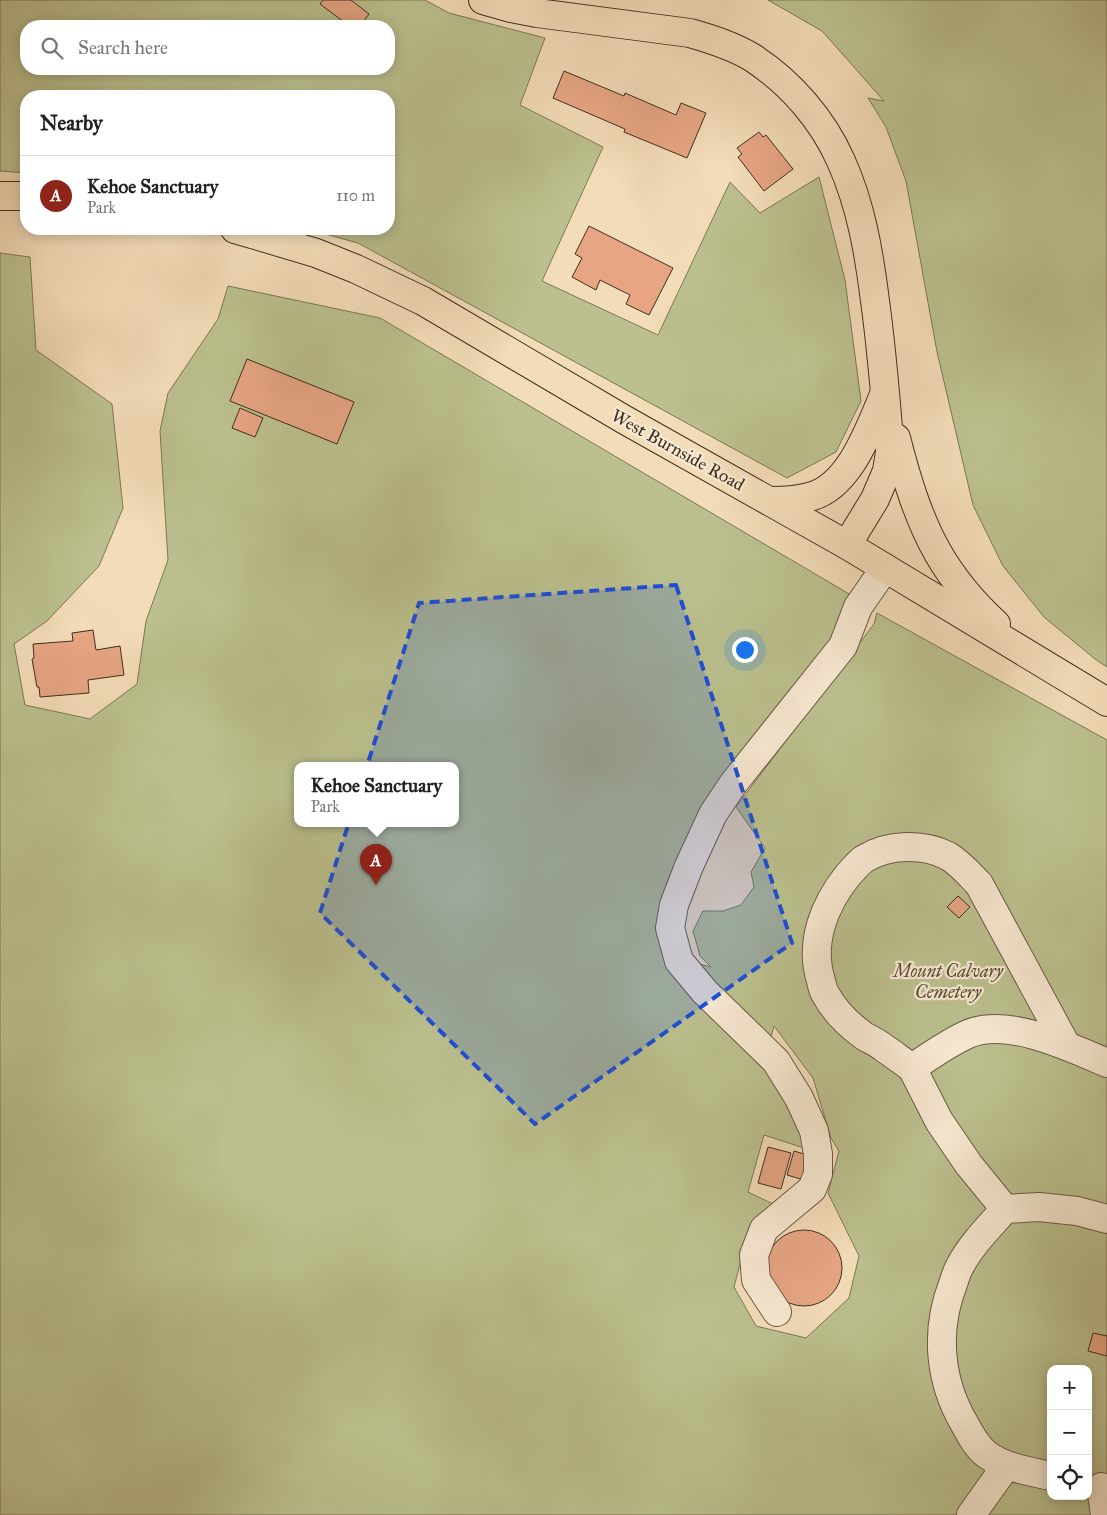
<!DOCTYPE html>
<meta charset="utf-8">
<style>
body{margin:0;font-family:"IM FELL Great Primer",serif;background:#f6f6f6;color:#222}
.controls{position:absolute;right:15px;bottom:15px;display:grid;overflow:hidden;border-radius:10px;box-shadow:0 2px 12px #0003}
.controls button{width:45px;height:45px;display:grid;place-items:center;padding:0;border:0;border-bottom:1px solid #e0e0e0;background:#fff;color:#222;font:25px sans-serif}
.you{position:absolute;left:744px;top:649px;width:18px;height:18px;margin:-12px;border:4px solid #fff;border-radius:50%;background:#1a73e8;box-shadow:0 0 0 8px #1a73e833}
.badge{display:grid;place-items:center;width:32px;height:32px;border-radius:50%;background:#8f2418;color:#fff;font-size:16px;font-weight:700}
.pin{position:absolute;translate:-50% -41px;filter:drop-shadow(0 1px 2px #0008)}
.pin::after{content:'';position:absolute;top:26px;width:18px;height:15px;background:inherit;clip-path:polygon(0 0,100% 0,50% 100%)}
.popup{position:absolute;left:294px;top:762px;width:165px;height:65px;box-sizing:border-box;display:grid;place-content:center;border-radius:10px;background:#fff;filter:drop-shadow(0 1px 4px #0005);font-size:16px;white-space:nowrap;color:#767676}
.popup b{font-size:19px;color:#222}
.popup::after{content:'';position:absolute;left:50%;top:100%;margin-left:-10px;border:10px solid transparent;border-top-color:#fff}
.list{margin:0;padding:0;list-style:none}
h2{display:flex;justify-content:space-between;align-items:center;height:65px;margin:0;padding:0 20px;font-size:21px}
h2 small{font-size:16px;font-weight:400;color:#767676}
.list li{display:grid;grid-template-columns:32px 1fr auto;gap:15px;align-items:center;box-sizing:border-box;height:80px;padding:0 20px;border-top:1px solid #e0e0e0}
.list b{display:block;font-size:19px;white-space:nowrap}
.list p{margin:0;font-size:16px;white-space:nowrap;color:#767676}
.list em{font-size:16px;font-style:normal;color:#767676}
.icon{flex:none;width:28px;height:28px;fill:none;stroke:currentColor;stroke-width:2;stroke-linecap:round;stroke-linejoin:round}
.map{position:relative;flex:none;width:1107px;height:1515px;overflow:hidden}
.search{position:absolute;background:#fff;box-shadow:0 2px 12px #0003;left:20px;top:20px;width:375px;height:55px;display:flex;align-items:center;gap:12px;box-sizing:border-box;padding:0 18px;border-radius:20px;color:#767676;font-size:19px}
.panel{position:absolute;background:#fff;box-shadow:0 2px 12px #0003;left:20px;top:90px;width:375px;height:145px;border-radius:20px}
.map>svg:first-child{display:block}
</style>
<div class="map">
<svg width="1107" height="1515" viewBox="0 0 1107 1515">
<rect width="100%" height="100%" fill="#f3dcb8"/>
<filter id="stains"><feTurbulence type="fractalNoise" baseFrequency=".004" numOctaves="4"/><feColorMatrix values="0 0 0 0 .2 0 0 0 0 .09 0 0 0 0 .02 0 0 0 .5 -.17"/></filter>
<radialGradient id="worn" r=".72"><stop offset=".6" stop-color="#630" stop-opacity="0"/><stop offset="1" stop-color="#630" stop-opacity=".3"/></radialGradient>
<g fill="#bbc08e" stroke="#7d7757" fill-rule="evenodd">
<path d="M0 0H425L449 13 545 38 520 105 603 147 542 281 658 335 730 182 760 213 819 177 845 280 861 401 836 452 787 478 358 243 307 229H389V96H26V173L0 171ZM26 26H389V69H26Z"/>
<path d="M768 0H1107V667L1095 659 1044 617 1003 566 973 505 937 352 906 181 886 127 868 98 884 101 822 31Z"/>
<path d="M0 253 30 257 36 350 112 404 123 508 99 566 47 621 14 644 25 705 90 719 137 684 146 621 168 560 160 431 168 393 218 319 228 286 380 318 851 595 834 639 745 746 709 797 669 956 711 967 700 956 693 931 703 911H723L741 905 754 887 751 872 765 848 736 807 874 624 877 613 1107 740V1515H0ZM297 766H455V824H297ZM774 1026 813 1078 831 1138 839 1151 828 1193 859 1256 849 1298 806 1338 756 1326 734 1287 747 1237 773 1204 748 1192 764 1135 807 1149 791 1107 763 1067ZM1051 1369H1088V1496H1051Z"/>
</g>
<g fill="#e7a583" stroke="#3f2e20">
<path d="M323 0H351L369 14 360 26H349L320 4Z"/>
<path d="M564 71 624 96 625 93 676 115 681 103 706 113 687 158 624 132 625 129 553 98Z"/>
<path d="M759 132 763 137 766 135 793 169 764 191 738 157 742 154 737 148Z"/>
<path d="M589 226 673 268 649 315 626 304 630 295 600 280 596 290 572 277 582 258 575 254Z"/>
<path d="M247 359 354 402 337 444 230 401Z"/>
<path d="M240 408 263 418 255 437 232 428Z"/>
<path d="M93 630 96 650 120 646 124 675 88 680 89 693 40 697 39 687H37L32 659 34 658 33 644 73 641 72 633Z"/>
<path d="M958 896 970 907 959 918 947 907Z"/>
<path d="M768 1147 791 1153 781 1189 758 1183Z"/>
<path d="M794 1151 811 1156 804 1180 787 1175Z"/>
<circle cx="804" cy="1268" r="38"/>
<path d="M1093 1333 1107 1336V1356L1088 1351Z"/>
</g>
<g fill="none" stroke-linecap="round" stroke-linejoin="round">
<defs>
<g id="minor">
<path d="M1066 1045 979 884C969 874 960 863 948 856 923 843 888 844 864 859 858 863 853 870 848 875 824 905 809 943 821 981 822 985 823 991 826 995 835 1012 849 1025 864 1036 871 1040 878 1043 884 1048 893 1054 902 1061 912 1068 930 1056 948 1043 968 1034 1007 1017 1070 1047 1107 1063"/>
<path d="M912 1068 939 1121 969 1165 1005 1209"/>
<path d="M777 1312 756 1280 754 1255 764 1229 812 1189 818 1174V1154L814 1131 799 1098 776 1061 705 992 679 961 670 928 674 905 689 866 713 814 733 784 843 646 858 607 885 568"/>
<path d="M1051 1476C1028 1471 1005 1468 986 1454 976 1446 970 1434 964 1423 939 1380 935 1330 953 1284 955 1278 957 1271 960 1266 971 1245 989 1227 1005 1209L1039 1207 1077 1211 1107 1219"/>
<path d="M1101 1487 1105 1515"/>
<path d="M971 1515 1006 1466"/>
</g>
<g id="major">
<path d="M483 0 511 8 537 13 690 33C711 39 734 46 753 58 791 83 823 120 841 161 861 205 869 253 875 301 882 351 886 402 890 452L887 471 875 499 847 545"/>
<path d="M0 196H26"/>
<path d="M235 229 316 253 356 269 423 301 625 420 847 545 1107 702"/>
<path d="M896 438C906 477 918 518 938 553 953 579 974 604 996 624"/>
<path d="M771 501C783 501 797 500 809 497 849 488 869 430 883 397"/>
</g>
</defs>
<use href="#minor" stroke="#6c5a46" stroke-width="30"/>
<use href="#major" stroke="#3f2e20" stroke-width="30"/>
<use href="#minor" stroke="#f7e8d1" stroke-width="28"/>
<use href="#major" stroke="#f3dcb8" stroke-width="28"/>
</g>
<path fill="#1d4ed8" fill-opacity="0.2" stroke="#1d4ed8" stroke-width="4" stroke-dasharray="10 6" stroke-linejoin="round" d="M676 585 792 943 535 1124 320 913 419 603Z"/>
<g text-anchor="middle" stroke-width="4.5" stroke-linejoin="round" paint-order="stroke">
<g font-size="18" fill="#3f2e20" stroke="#f7e8d1">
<text transform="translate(678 450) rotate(29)" y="6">West Burnside Road</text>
</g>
<g font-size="18" font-style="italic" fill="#584b36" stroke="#f7e8d1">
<text x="948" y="977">Mount Calvary<tspan x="948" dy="21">Cemetery</tspan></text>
</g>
</g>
<rect width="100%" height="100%" filter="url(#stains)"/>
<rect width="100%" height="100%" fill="url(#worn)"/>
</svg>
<div class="controls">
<button>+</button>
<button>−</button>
<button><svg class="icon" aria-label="locate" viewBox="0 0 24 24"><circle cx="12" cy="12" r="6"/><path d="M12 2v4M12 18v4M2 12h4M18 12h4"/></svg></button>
</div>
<div class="you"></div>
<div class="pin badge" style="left:376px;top:885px">A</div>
<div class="popup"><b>Kehoe Sanctuary</b>Park</div>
<div class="search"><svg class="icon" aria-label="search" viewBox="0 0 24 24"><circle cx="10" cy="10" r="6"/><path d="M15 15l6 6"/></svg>Search here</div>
<section class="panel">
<h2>Nearby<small></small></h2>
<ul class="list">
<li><span class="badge">A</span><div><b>Kehoe Sanctuary</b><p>Park</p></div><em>110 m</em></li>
</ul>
</section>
</div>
